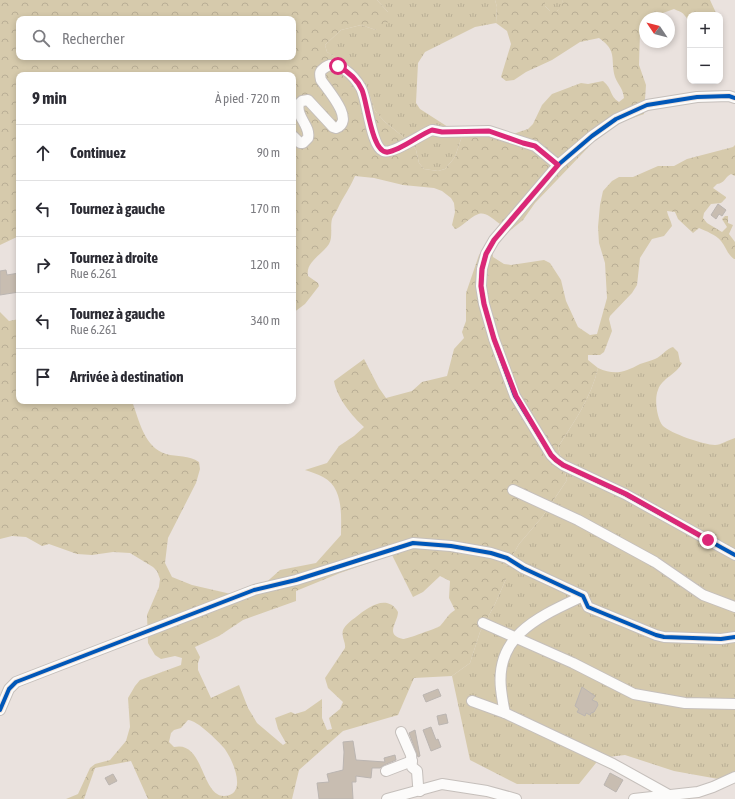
<!DOCTYPE html>
<html lang="fr">
<meta charset="utf-8">
<style>
body{margin:0;font-family:"Asap Condensed",sans-serif;background:#f7f7f7;color:#2b2b33}
.controls{position:absolute;right:12px;top:12px;display:grid;overflow:hidden;border-radius:8px;box-shadow:0 2px 6px #0003}
.controls button{width:36px;height:36px;display:grid;place-items:center;padding:0;border:0;border-bottom:1px solid #e1e1e2;background:#fff;color:#2b2b33;font:20px sans-serif}
.compass{position:absolute;left:639px;top:12px;width:36px;height:36px;border-radius:50%;background:#fff;box-shadow:0 2px 6px #0003;rotate:305deg}
.stop{position:absolute;width:12px;height:12px;margin:-9px;border:3px solid #db2777;border-radius:50%;background:#fff}
.stop.end{background:#db2777;border-color:#fff;box-shadow:0 1px 4px #0008}
.list{margin:0;padding:0;list-style:none}
h2{display:flex;justify-content:space-between;align-items:center;height:52px;margin:0;padding:0 16px;font-size:17px}
h2 small{font-size:13px;font-weight:400;color:#7c7c81}
.list li{display:grid;grid-template-columns:26px 1fr auto;gap:12px;align-items:center;box-sizing:border-box;height:56px;padding:0 16px;border-top:1px solid #e1e1e2}
.list b{display:block;font-size:15px;white-space:nowrap}
.list p{margin:0;font-size:13px;white-space:nowrap;color:#7c7c81}
.list em{font-size:13px;font-style:normal;color:#7c7c81}
.icon{flex:none;width:22px;height:22px;fill:none;stroke:currentColor;stroke-width:2;stroke-linecap:round;stroke-linejoin:round}
.map{position:relative;flex:none;width:735px;height:799px;overflow:hidden}
.search{position:absolute;background:#fff;box-shadow:0 2px 6px #0003;left:16px;top:16px;width:280px;height:44px;display:flex;align-items:center;gap:10px;box-sizing:border-box;padding:0 14px;border-radius:8px;color:#7c7c81;font-size:15px}
.panel{position:absolute;background:#fff;box-shadow:0 2px 6px #0003;left:16px;top:72px;width:280px;height:332px;border-radius:8px}
.map>svg:first-child{display:block}
</style>
<div class="map">
<svg width="735" height="799" viewBox="0 0 735 799">
<defs>
<pattern id="grass-tufts" width="24" height="20" patternUnits="userSpaceOnUse"><rect width="24" height="20" fill="#d6caac"/><path d="M3 7l-1-3M5 7V3M7 7l1-3M15 17l-1-3M17 17v-4M19 17l1-3" fill="none" stroke="#b9ae95"/></pattern>
<pattern id="forest-crowns" width="20" height="18" patternUnits="userSpaceOnUse"><rect width="20" height="18" fill="#d6caac"/><path d="M2 6a3 3 0 1 1 6 0M12 15a3 3 0 1 1 6 0" fill="none" stroke="#b9ae95"/></pattern>
</defs>
<rect width="100%" height="100%" fill="#eae2de"/>
<g fill="url(#grass-tufts)">
<path d="M377 0H495L497 7 496 23 475 27 425 52 418 63 416 103 420 109 462 136 455 157 445 169 438 171 424 169 419 163 416 150 412 144 385 122 375 111 368 90 350 66 327 52 325 45 341 30 361 25 376 30 388 12Z"/>
<path d="M545 0H563L562 6 557 11H550L545 6Z"/>
<path d="M673 347 678 352 680 362 682 363C677 374 662 378 658 390 654 399 657 419 663 426 670 433 704 445 715 445 721 445 728 440 735 438V782L674 771 625 755 600 758 579 784H517L470 760 452 676 470 663 480 632 495 604 506 579V567L519 544 543 516 567 480 558 447C574 422 591 398 598 368 615 376 625 372 640 364 645 362 651 361 655 359 662 356 667 348 673 347Z"/>
</g>
<path fill="url(#forest-crowns)" fill-rule="evenodd" d="M0 0H377L388 12 391 18 383 28 376 30 361 25 341 30 325 45 327 52 350 66 368 90 375 111 385 122 412 144 416 150 419 163 424 169 438 171 445 169 455 157 462 136 450 127 470 126 513 134 528 129 533 124 542 105 552 94 581 83 588 84 603 81C613 89 609 96 619 102L624 98C623 88 618 85 615 77 610 59 618 51 599 38L580 42 552 60 526 72 514 80 506 81 501 77 511 44 507 31 496 23 497 7 495 0H545V6L550 11H557L561 6 563 0H710L717 15H690V24C687 21 688 19 685 16 683 12 678 11 674 9L649 18H645V23L640 31 639 65 646 85 644 114 613 125 601 134 535 203 523 220 495 243 492 249 493 257 504 264 511 265 544 260 550 263 561 280 566 301 578 327 590 335 597 334 607 298 605 263 599 243 598 227 600 205 603 191 612 181 619 177H633L658 166H674L687 159 733 147 735 145V176L731 174C724 178 725 183 717 184L713 188 726 197V198L721 203 711 204 704 213 703 218 707 223 722 232 727 227 722 219 725 216H728V223L733 225 729 234 735 242V259H734C727 254 726 247 721 241 716 235 706 231 699 228L693 233 678 219 675 212 667 211C668 217 671 220 672 226L664 236 652 239 640 258 637 285 632 293 610 316 609 319 612 331 604 352 600 355H588V360L598 368C591 398 574 422 558 447L567 480 543 516 519 544 506 567V579L495 604 480 632 470 663 452 676 414 678 398 715 343 731 299 770 292 799H148L131 761 95 768 84 799H66L78 794 90 768 95 764 110 760 126 741 130 727 128 698 135 686 140 680 181 665 182 658 175 656 161 659 155 655 148 643 147 615 159 587 160 579 157 571 153 567 130 553 113 552 92 555 77 554 49 544 42 546 26 537 12 536 0 539V312L9 321 19 319V401H132C139 420 144 447 166 454 177 457 189 455 199 462L200 469 196 483 168 538 165 563 172 577 192 585 244 597 252 595 280 570 316 563 341 535C341 516 344 488 323 477 318 474 311 472 305 470L327 463 339 446 354 436 364 427C352 416 337 398 334 381L364 359 379 388 386 398 412 391 422 382 447 376 454 349 464 338 462 332 466 321V293L479 255 500 224C484 212 482 209 466 222 462 225 459 228 455 229L452 225 455 212 454 203 451 198 442 191 434 188 403 185 374 178 355 176C350 188 343 197 338 208 336 212 333 216 332 219 330 227 333 237 329 244 323 254 305 262 308 276L318 283 319 286 305 304 293 313V75H19V236L0 245ZM19 19H293V57H19ZM392 555 413 597 423 592 440 576 450 581 449 598 455 610C448 614 445 621 440 626 437 628 407 639 403 639 384 635 398 622 398 612 387 593 367 608 356 617 352 620 345 625 343 630 341 637 346 642 345 648L325 678 328 688 343 702 340 709 329 718 332 729 327 730 322 718V699L305 711 295 714 291 712 275 718 278 729 286 743 283 745 257 723 248 708 239 685 211 698 198 670V663L200 657 195 647 219 636 243 620 296 601V591L340 573ZM188 720C197 720 218 741 224 748 232 758 249 795 224 796 201 796 204 740 174 747L169 742 171 733 174 730 181 728Z"/>
<g fill="#c8bdb1" stroke="#bbb5b1">
<path d="M718 204 726 210 722 216 719 214 716 219 711 215Z"/>
<path d="M6 270 7 275 19 273V292L0 295V271Z"/>
<path d="M582 687 595 696 592 700 597 702 598 705 594 712 591 713 590 715 586 713 585 716 577 712 579 709 575 706Z"/>
<path d="M438 689 441 696 426 702 423 695Z"/>
<path d="M446 714 448 723 439 725 437 716Z"/>
<path d="M431 727 436 740 438 739 441 747 431 751 423 730Z"/>
<path d="M415 730 420 756 418 757 409 733Z"/>
<path d="M353 741 356 760 385 762 384 758 395 755 396 760 384 765 380 768H372L371 778 356 776V782H352L353 799H319L317 783 329 782 327 774 343 770 344 752 343 742Z"/>
<path d="M610 773 623 780 616 792 604 785Z"/>
<path d="M113 774 117 781 109 785 105 778Z"/>
</g>
<g fill="none" stroke-linecap="round" stroke-linejoin="round">
<defs>
<g id="minor">
<path d="M735 98 729 96 697 97 647 105 616 119 592 136 558 165 494 240 486 254 482 269 481 286 484 304 494 339 515 396 551 455 556 460 563 465 625 494 735 555"/>
<path d="M293 136 300 143H303L308 138C311 126 295 116 299 104L302 101 308 100 333 127 336 128C356 121 327 89 321 80 320 75 319 72 323 69 336 56 355 77 361 88 368 102 371 146 383 151 392 155 422 134 432 130L442 132 489 131 535 146 558 165"/>
<path d="M513 490 578 520 655 562 703 595 735 607"/>
<path d="M583 596C541 616 495 634 501 689 502 697 503 705 505 713L613 764 669 795"/>
<path d="M483 623 573 663 634 694 685 703 735 704"/>
<path d="M472 701 505 713"/>
<path d="M0 710 9 689 16 682 254 590 296 580 413 543 451 546 491 553 507 558 523 568 583 596 588 607 656 635 664 637 721 639 735 637"/>
<path d="M401 732 411 755 412 767 417 771 418 785 420 791"/>
<path d="M386 771 412 761"/>
<path d="M387 799 442 784 487 791 516 799"/>
<path d="M634 799 698 792 713 787 735 777"/>
</g>
</defs>
<use href="#minor" stroke="#c5bfbb" stroke-width="12"/>
<use href="#minor" stroke="#fcfbfa" stroke-width="10"/>
<defs>
<g id="cycleway">
<path d="M735 98 729 96 697 97 647 105 616 119 592 136 558 165 494 240 486 254 482 269 481 286 484 304 494 339 515 396 551 455 556 460 563 465 625 494 735 555"/>
<path d="M0 710 9 689 16 682 254 590 296 580 413 543 451 546 491 553 507 558 523 568 583 596 588 607 656 635 664 637 721 639 735 637"/>
</g>
</defs>
<use href="#cycleway" stroke="#efe1d9" stroke-width="6"/>
<use href="#cycleway" stroke="#0057b8" stroke-width="4"/>
</g>
<g fill="none" stroke-linecap="round" stroke-linejoin="round">
<path stroke="#db2777" stroke-width="5" d="M338 66C349 72 357 79 362 90 367 101 372 155 388 152 401 150 419 135 432 130L442 132 489 131 523 143 535 146 558 165 494 240 486 254 482 269 481 286 484 304 494 339 516 396 551 455 556 460 563 465 626 494 708 540"/>
</g>
</svg>
<div class="controls">
<button>+</button>
<button>−</button>
</div>
<svg class="compass" viewBox="-18 -18 36 36"><path d="M0-13l5 13h-10z" fill="#e53935"/><path d="M0 13l5-13h-10z" fill="#7c7c81"/></svg>
<div class="stop" style="left:338px;top:66px"></div>
<div class="stop end" style="left:708px;top:540px"></div>
<div class="search"><svg class="icon" aria-label="search" viewBox="0 0 24 24"><circle cx="10" cy="10" r="6"/><path d="M15 15l6 6"/></svg>Rechercher</div>
<section class="panel">
<h2>9 min<small>À pied · 720 m</small></h2>
<ul class="list">
<li><svg class="icon" aria-label="ahead" viewBox="0 0 24 24"><path d="M12 20V5M6 11l6-6 6 6"/></svg><div><b>Continuez</b></div><em>90 m</em></li>
<li><svg class="icon" aria-label="left" viewBox="0 0 24 24"><path d="M17 20v-9H6M10 6l-5 5 5 5"/></svg><div><b>Tournez à gauche</b></div><em>170 m</em></li>
<li><svg class="icon" aria-label="right" viewBox="0 0 24 24"><path d="M7 20v-9h11M14 6l5 5-5 5"/></svg><div><b>Tournez à droite</b><p>Rue 6.261</p></div><em>120 m</em></li>
<li><svg class="icon" aria-label="left" viewBox="0 0 24 24"><path d="M17 20v-9H6M10 6l-5 5 5 5"/></svg><div><b>Tournez à gauche</b><p>Rue 6.261</p></div><em>340 m</em></li>
<li><svg class="icon" aria-label="arrive" viewBox="0 0 24 24"><path d="M6 21V4h12l-3 4 3 4H6"/></svg><div><b>Arrivée à destination</b></div></li>
</ul>
</section>
</div>
